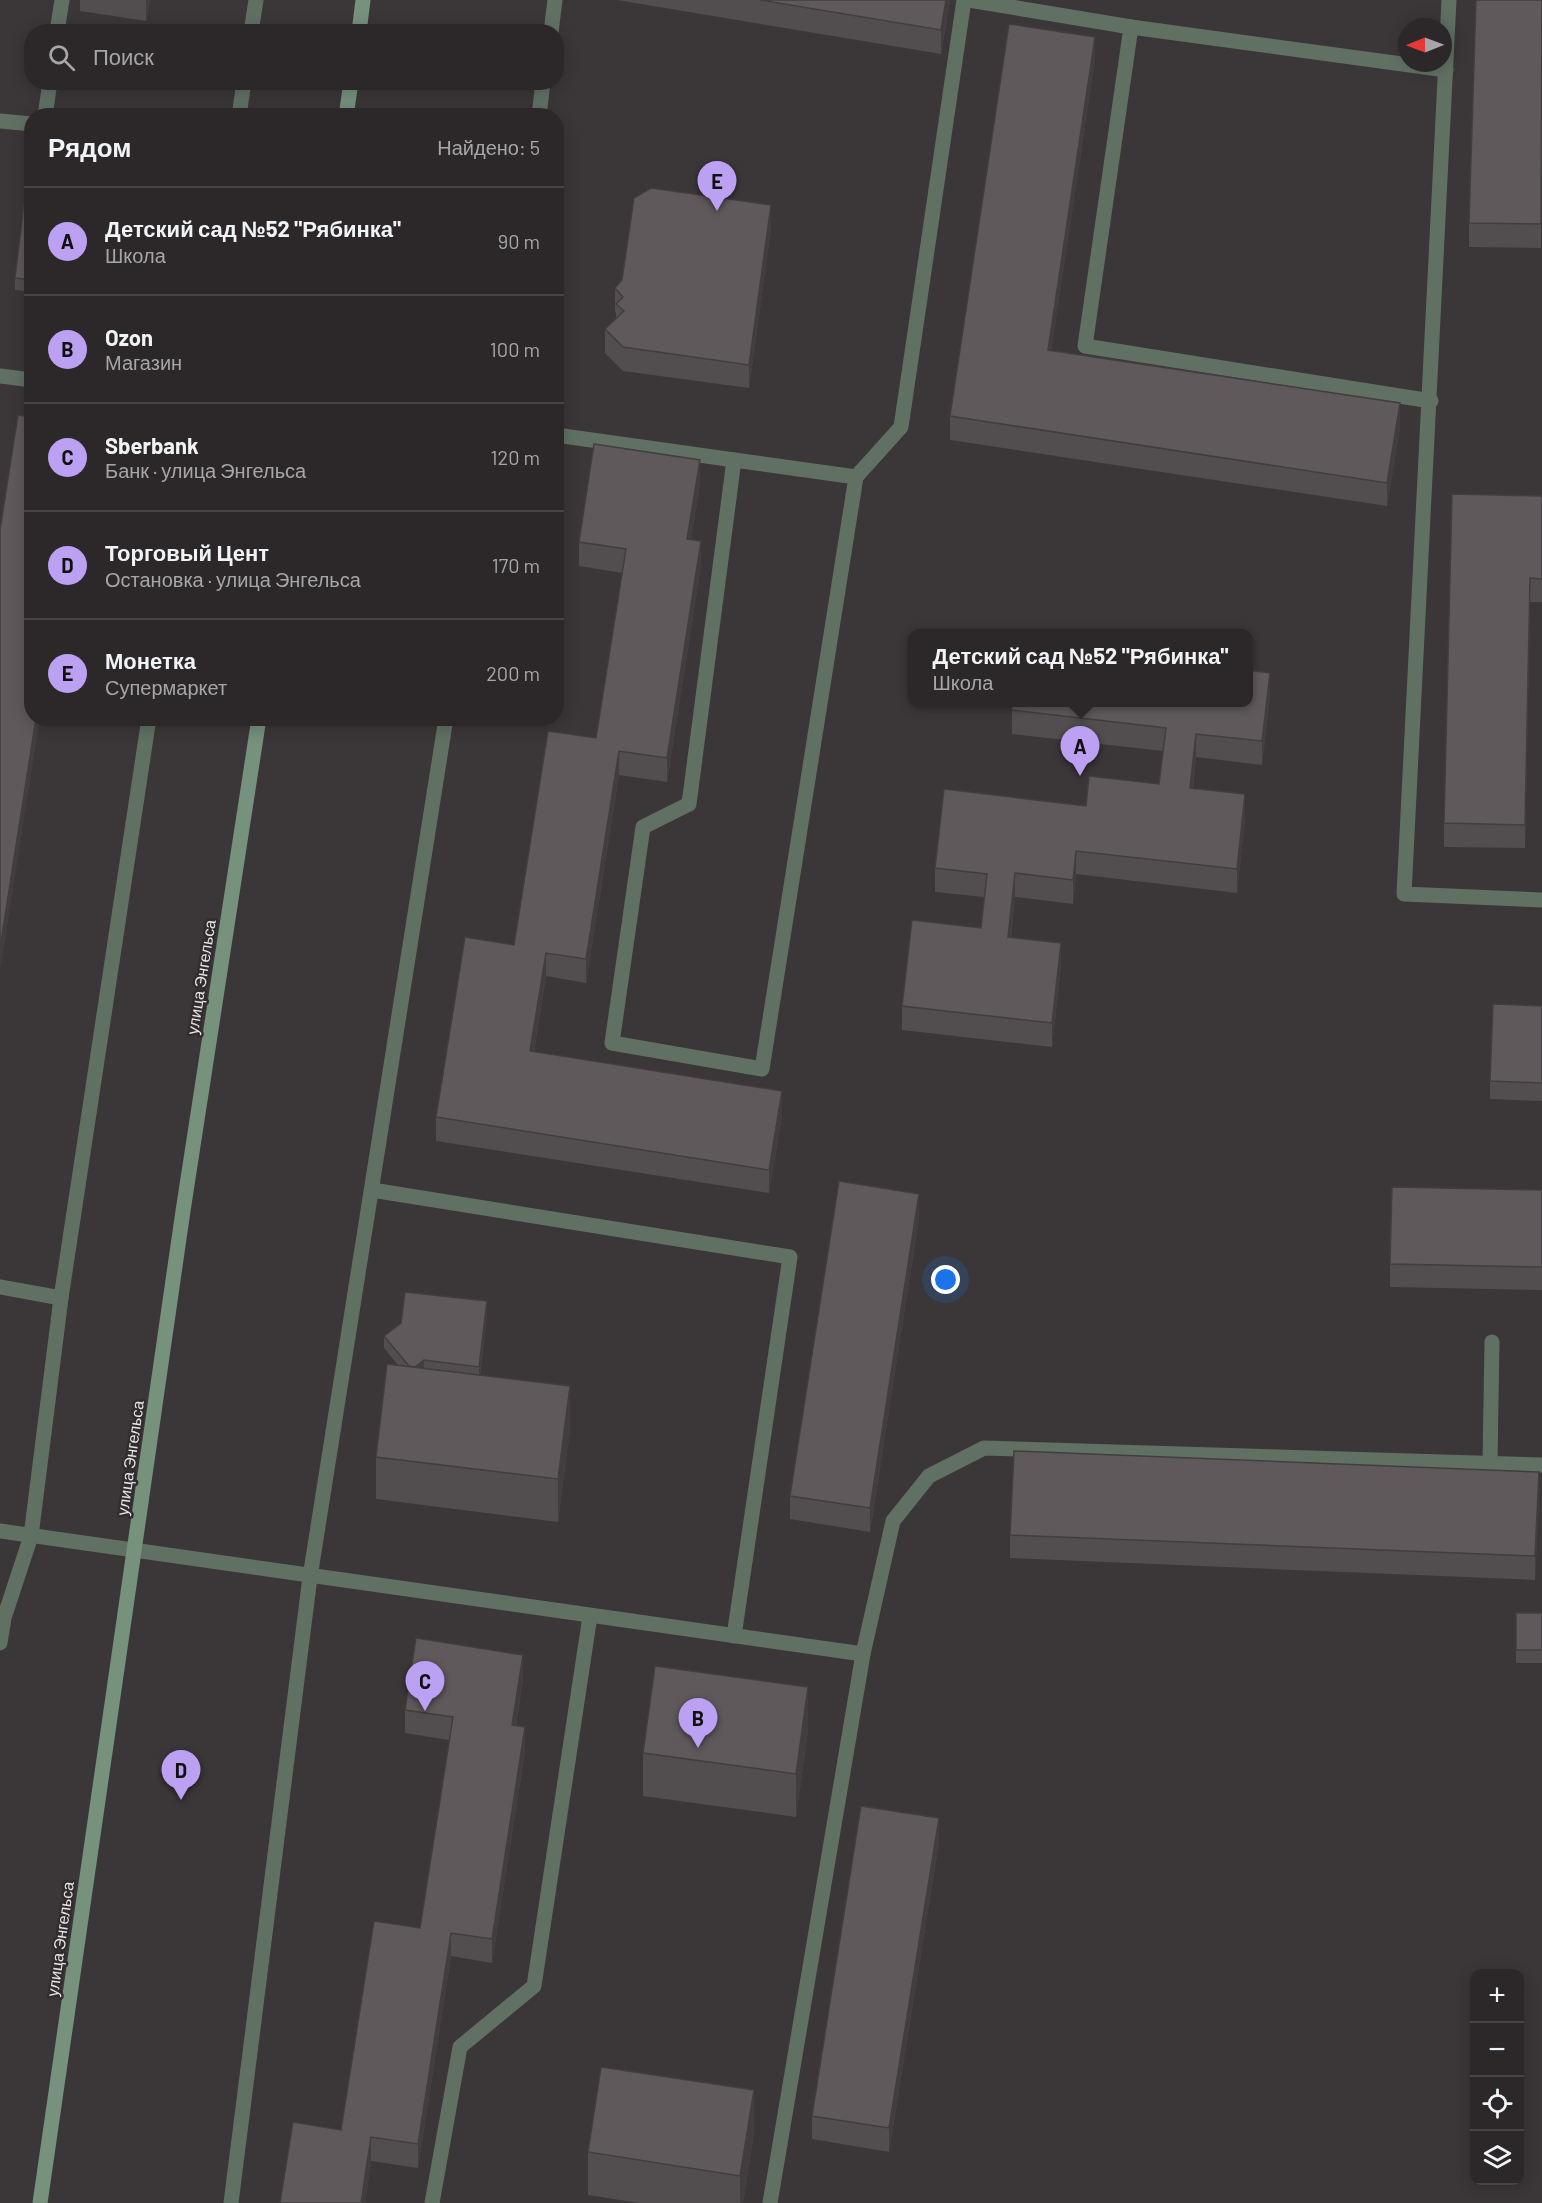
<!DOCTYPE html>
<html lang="ru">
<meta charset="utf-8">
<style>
body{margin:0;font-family:Barlow,sans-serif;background:#383436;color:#f1f3f6}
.controls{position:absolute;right:18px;bottom:18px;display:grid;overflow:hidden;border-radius:12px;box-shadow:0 3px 15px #0003}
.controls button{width:54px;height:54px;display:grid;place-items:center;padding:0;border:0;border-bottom:2px solid #484447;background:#2c282a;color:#f1f3f6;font:30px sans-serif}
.compass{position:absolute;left:1398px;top:18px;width:54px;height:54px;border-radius:50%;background:#2c282a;box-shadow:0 3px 15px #0003;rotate:269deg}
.you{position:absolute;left:946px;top:1280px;width:21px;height:21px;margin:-15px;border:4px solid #fff;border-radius:50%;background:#1a73e8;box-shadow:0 0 0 9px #1a73e833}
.badge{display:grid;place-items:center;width:39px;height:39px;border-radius:50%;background:#bca0f2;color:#111;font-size:20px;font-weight:700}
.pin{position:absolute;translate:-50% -50px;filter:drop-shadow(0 2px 3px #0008)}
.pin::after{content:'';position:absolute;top:32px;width:21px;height:18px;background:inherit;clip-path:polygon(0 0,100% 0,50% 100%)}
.popup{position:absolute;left:908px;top:629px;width:345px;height:78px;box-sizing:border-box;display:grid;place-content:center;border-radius:12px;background:#2c282a;filter:drop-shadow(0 2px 4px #0005);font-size:20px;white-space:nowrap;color:#a6a6a8}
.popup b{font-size:22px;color:#f1f3f6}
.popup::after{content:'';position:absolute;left:50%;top:100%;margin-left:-12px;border:12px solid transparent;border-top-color:#2c282a}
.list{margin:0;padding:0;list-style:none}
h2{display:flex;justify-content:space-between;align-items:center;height:78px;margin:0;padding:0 24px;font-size:26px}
h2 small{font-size:20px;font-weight:400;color:#a6a6a8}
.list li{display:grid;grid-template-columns:39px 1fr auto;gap:18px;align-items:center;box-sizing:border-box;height:108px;padding:0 24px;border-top:2px solid #484447}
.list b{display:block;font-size:22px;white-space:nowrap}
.list p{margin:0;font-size:20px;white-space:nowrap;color:#a6a6a8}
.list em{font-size:20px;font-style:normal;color:#a6a6a8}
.icon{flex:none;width:33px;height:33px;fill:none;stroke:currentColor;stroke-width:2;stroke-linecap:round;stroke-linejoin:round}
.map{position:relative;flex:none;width:1542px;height:2203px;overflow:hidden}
.search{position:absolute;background:#2c282a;box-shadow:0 3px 15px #0003;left:24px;top:24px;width:540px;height:66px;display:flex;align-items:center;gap:15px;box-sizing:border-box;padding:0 21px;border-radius:24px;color:#a6a6a8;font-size:22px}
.panel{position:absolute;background:#2c282a;box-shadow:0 3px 15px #0003;left:24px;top:108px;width:540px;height:618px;border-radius:24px}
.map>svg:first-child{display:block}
</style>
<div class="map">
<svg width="1542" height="2203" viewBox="0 0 1542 2203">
<rect width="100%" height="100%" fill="#3b3638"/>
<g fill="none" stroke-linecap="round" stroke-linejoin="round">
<g stroke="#607164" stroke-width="15">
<path d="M969 0 1131 27 1085 346 1431 401"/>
<path d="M1449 0 1404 894 1542 900"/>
<path d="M1131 27 1446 70"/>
<path d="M57 32 62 0"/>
<path d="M251 32 256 0"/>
<path d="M551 32 555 0"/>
<path d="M45 116 50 82"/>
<path d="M239 116 244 82"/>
<path d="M539 116 543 82"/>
<path d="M0 121 32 124"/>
<path d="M0 376 32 380"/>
<path d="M556 435 856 477 901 427 964 0"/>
<path d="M734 460 689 804 643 827 612 1043 762 1069 856 477"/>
<path d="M372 1190 790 1257 734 1636"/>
<path d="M0 1287 61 1298"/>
<path d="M1490 1463 1492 1342"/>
<path d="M0 1531 863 1654 893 1521 929 1476 984 1448 1542 1465"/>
<path d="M0 1643 4 1618 31 1536 61 1298 149 718"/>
<path d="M231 2203 310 1577 446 718"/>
<path d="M432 2203 460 2047 534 1986 590 1616"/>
<path d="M770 2203 863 1654"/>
</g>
<g stroke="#76917c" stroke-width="15">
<path d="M359 32 363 0"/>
<path d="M346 116 351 82"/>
<path d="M40 2203 183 1211 259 718"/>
</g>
</g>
<g fill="#524d4f">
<path d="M80 0H150L146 21 80 11Z"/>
<path d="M617 0H950L941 54Z"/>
<path d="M1542 0 1541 248 1469 247V223Z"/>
<path d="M1095 60 1051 350 1400 427 1387 506 950 440V416Z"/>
<path d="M32 205V292L15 290V278Z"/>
<path d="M771 229 749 388 623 371 605 353V329L616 319V313L615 311V288Z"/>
<path d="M700 484 691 539 701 565 667 782 619 775 586 983 546 976 534 1052 782 1115 769 1193 436 1141V1117L514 945 596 738 622 573 579 566V542Z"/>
<path d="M1542 496V602H1530L1525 848 1444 847V823Z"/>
<path d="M1270 696 1262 765 1196 757 1193 788 1245 818 1237 893 1076 874 1073 904 1015 897 1011 937 1061 966 1052 1047 902 1030V1006L981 928 984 897 935 892V868L1086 806 1159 784 1163 751 1012 734V710Z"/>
<path d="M1542 1006V1101L1490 1099V1081Z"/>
<path d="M1542 1190V1290L1390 1287V1264Z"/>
<path d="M919 1218 870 1532 790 1519V1496Z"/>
<path d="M487 1314 480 1375 570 1429 558 1522 376 1499V1457L398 1365 384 1348V1336Z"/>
<path d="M1539 1496 1535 1580 1010 1558V1535Z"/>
<rect x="1516" y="1613" width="26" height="50"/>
<path d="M523 1679 516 1726 525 1751 492 1963 451 1956 418 2168 371 2161 365 2203H280L341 2130 420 1928 449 1740 405 1733V1710Z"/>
<path d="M808 1730 796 1817 643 1796V1753Z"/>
<path d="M939 1842 889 2152 812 2139V2116Z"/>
<path d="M754 2133 743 2203H639L588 2195V2152Z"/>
</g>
<g fill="#423e40">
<path d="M146 0H150L146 21Z"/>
<path d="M946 0H950L941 54V30Z"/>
<path d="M1095 37V60L1048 374V350Z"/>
<path d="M771 205V229L749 388V365Z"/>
<path d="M1400 403V427L1387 506V483Z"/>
<path d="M700 460V484L687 563V539Z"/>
<path d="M701 541V565L667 782V758Z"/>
<path d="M1530 578V602L1525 848V825Z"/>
<path d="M1270 673V696L1262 765V741Z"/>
<path d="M36 718H40L0 972V948Z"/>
<path d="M1196 734V757L1190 811V788Z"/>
<path d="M619 751V775L586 983V959Z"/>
<path d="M1245 794V818L1237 893V869Z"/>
<path d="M1076 851V874L1073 904V880Z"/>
<path d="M1015 873V897L1008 960V937Z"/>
<path d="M1061 943V966L1052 1047V1023Z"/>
<path d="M546 953V976L530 1075V1051Z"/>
<path d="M782 1091V1115L769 1193V1170Z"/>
<path d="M919 1194V1218L870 1532V1508Z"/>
<path d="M487 1301V1314L479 1379V1367Z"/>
<path d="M424 1360V1373L412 1370Z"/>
<path d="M570 1386V1429L558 1522V1479Z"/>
<path d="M1539 1472V1496L1535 1580V1556Z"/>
<path d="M523 1655V1679L512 1749V1725Z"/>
<path d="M808 1687V1730L796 1817V1774Z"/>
<path d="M525 1727V1751L492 1963V1939Z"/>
<path d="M939 1818V1842L889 2152V2128Z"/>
<path d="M451 1933V1956L418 2168V2144Z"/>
<path d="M754 2090V2133L743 2203H740V2176Z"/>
<path d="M371 2137V2161L365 2203H361Z"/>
</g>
<g fill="#5f595c" stroke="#423e40" stroke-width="1.5">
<path d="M760 0H946L941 30Z"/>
<path d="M1476 0H1542L1541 224 1469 223Z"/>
<path d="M1009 24 1095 37 1048 350 1400 403 1387 483 950 416Z"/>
<path d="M651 188 771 205 749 365 623 347 605 329 624 311 616 304 623 297 615 288 622 280 634 198Z"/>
<path d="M24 204 32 205V280L15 278Z"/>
<path d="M18 415 32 417V718H36L0 948V530Z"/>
<path d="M594 444 700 460 687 539 701 541 667 758 619 751 586 959 546 953 530 1051 782 1091 769 1170 436 1117 465 937 514 945 548 731 596 738 626 549 579 542Z"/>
<path d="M1452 494 1542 496V579L1530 578 1525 825 1444 823Z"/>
<path d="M1248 670 1270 673 1262 741 1196 734 1190 788 1245 794 1237 869 1076 851 1073 880 1015 873 1008 937 1061 943 1052 1023 902 1006 912 920 981 928 987 874 935 868 944 789 1086 806 1089 776 1159 784 1166 728 1012 710V702H1248Z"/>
<path d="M1493 1004 1542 1006V1083L1490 1081Z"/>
<path d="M839 1181 919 1194 870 1508 790 1496Z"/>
<path d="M1392 1187 1542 1190V1267L1390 1264Z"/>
<path d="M405 1292 487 1301 479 1367 424 1360 415 1367 409 1366 384 1336 401 1323Z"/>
<path d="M387 1364 570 1386 558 1479 376 1457Z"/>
<path d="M1014 1451 1539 1472 1535 1556 1010 1535Z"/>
<rect x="1516" y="1613" width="26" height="37"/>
<path d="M416 1638 523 1655 512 1725 525 1727 492 1939 451 1933 418 2144 371 2137 361 2203H280L293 2122 341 2130 374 1921 420 1928 453 1717 405 1710Z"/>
<path d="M655 1666 808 1687 796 1774 643 1753Z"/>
<path d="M861 1806 939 1818 889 2128 812 2116Z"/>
<path d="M601 2067 754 2090 740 2176 588 2152Z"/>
</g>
<g text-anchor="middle" stroke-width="5" stroke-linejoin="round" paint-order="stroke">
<g font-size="16" fill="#e8e5e7" stroke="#312c2e">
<text transform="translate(201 977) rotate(-81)" y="6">улица Энгельса</text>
<text transform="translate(130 1458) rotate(-82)" y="6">улица Энгельса</text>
<text transform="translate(60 1939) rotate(-82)" y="6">улица Энгельса</text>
</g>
</g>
</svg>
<div class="controls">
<button>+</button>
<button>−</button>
<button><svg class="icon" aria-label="locate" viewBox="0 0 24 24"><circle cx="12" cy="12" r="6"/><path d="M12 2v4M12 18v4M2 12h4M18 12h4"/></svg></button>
<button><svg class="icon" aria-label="layers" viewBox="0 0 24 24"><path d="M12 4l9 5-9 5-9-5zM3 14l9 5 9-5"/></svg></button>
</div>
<svg class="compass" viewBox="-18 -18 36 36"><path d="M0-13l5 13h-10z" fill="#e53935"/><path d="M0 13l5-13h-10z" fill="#a6a6a8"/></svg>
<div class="you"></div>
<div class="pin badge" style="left:1080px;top:776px">A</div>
<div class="popup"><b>Детский сад №52 &quot;Рябинка&quot;</b>Школа</div>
<div class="pin badge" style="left:698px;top:1748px">B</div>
<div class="pin badge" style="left:425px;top:1711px">C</div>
<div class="pin badge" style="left:181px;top:1800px">D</div>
<div class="pin badge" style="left:717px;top:211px">E</div>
<div class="search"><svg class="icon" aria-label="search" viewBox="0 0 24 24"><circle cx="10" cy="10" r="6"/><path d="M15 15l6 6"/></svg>Поиск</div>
<section class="panel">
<h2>Рядом<small>Найдено: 5</small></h2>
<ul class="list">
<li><span class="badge">A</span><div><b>Детский сад №52 &quot;Рябинка&quot;</b><p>Школа</p></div><em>90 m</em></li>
<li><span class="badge">B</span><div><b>Ozon</b><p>Магазин</p></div><em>100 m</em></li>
<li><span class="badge">C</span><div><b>Sberbank</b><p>Банк · улица Энгельса</p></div><em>120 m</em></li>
<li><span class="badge">D</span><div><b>Торговый Цент</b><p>Остановка · улица Энгельса</p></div><em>170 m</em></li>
<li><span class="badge">E</span><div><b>Монетка</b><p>Супермаркет</p></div><em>200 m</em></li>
</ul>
</section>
</div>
